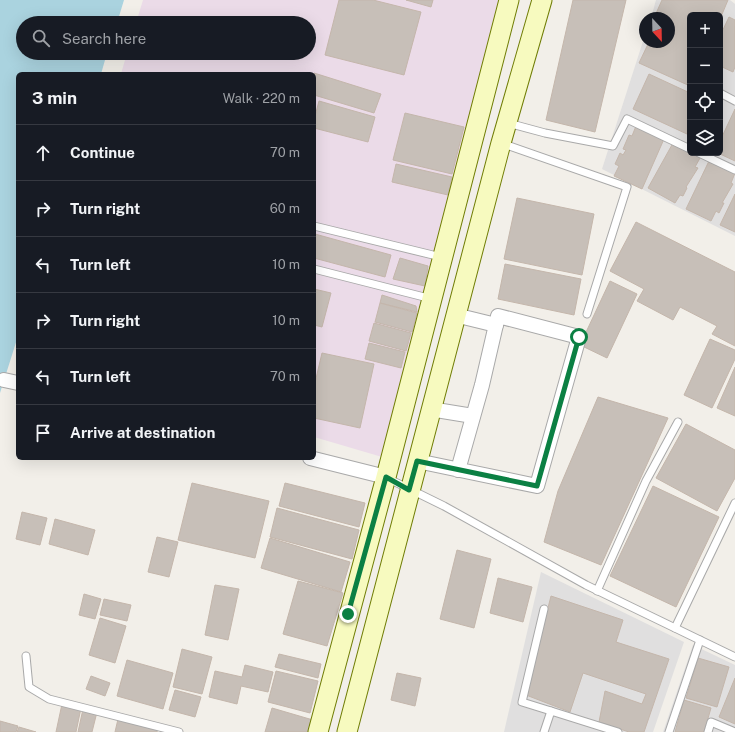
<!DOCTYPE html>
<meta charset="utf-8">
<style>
body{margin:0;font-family:"Public Sans",sans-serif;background:#20242c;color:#f1f3f6}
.controls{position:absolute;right:12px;top:12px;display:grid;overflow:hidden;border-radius:6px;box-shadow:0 4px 16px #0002}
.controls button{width:36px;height:36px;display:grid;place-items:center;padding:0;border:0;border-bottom:1px solid #363941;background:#171b24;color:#f1f3f6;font:20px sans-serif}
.compass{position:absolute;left:639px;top:12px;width:36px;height:36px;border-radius:50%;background:#171b24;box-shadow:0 4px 16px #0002;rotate:158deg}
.stop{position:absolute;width:12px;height:12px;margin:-9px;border:3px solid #0b8043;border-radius:50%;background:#fff}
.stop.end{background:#0b8043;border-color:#fff;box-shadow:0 1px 4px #0008}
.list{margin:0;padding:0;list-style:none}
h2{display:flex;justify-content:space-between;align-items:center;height:52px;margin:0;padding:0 16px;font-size:17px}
h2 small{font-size:13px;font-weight:400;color:#9ea1a6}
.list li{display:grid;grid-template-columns:26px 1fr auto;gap:12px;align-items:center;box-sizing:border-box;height:56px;padding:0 16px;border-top:1px solid #363941}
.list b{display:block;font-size:15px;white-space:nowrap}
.list em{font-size:13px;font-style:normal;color:#9ea1a6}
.icon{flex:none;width:22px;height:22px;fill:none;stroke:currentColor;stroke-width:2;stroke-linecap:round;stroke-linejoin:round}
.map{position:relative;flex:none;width:735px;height:732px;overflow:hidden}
.search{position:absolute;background:#171b24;box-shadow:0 4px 16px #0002;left:16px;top:16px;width:300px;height:44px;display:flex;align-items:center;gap:10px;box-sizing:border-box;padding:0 14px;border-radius:22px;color:#9ea1a6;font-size:15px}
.panel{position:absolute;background:#171b24;box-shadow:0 4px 16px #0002;left:16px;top:72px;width:300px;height:388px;border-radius:6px}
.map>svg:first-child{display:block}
</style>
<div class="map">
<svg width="735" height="732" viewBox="0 0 735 732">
<rect width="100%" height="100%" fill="#f2efe9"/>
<g fill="#e0dfdf" fill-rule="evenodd">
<path d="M656 0H730L735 4V236L602 169 645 35V42H669V18H651ZM690 15H720V153H690Z"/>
<path d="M541 572 684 642 653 732H504Z"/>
<path d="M693 645 735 665V732H663Z"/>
</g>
<path fill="#ebdbe8" d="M143 0H513L389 459 314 437V74H121L127 53H309V23H136Z"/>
<path fill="#aad3df" d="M0 0H124L117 23H23V53H107L101 74H18V336L0 393Z"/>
<g fill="#c7bfb8" stroke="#c4b6ab">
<path d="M339 0H373L421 12 404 75 325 55Z"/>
<path d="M406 0H433L431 7Z"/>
<path d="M573 0H626L595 132 546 120Z"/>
<path d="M662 0H728L720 19V15H690V86L639 63 649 42H669V18H654Z"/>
<path d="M729 17 735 20V67L733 72 720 66V36Z"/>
<path d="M314 73 381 94 374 113 314 95Z"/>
<path d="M649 74 690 93V126L687 134 633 109Z"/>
<path d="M319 101 375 117 368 142 314 128V120Z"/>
<path d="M735 109V161L718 153H720V141Z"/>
<path d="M405 113 464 127 452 174 393 160Z"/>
<path d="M636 126 664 139 642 189 614 176 619 166 615 164 620 153 623 155 626 150 623 149 629 135 632 136Z"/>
<path d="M673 143 700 158 695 167 698 168 686 187 687 188 683 196 680 195 675 203 648 188Z"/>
<path d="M709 161 735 173 731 183 733 184 722 203H724L719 213 716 211 711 221 686 209Z"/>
<path d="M396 164 452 177 448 195 392 182Z"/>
<path d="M735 194V232L720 225Z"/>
<path d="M517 198 594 214 582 275 504 259Z"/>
<path d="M636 222 735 272V346L712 334 717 326 680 307 673 320 637 301 644 289 610 271Z"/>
<path d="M315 234 391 255 385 277 314 258Z"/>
<path d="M400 258 428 266 425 286 393 279Z"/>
<path d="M505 264 581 279 574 315 498 299Z"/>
<path d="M610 281 637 294 607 358 580 345Z"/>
<path d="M314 289 331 293 322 327 314 325Z"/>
<path d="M382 295 416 306 417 312 380 303Z"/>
<path d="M380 303 417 313 412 332 375 322Z"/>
<path d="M374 323 411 333 406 351 369 341Z"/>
<path d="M710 339 735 350V359L712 408 684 395Z"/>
<path d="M369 343 405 352 401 368 365 359Z"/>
<path d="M322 353 374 364 360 428 314 418V387Z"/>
<path d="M735 367V416L717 408Z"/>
<path d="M598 397 668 418 601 565 544 542 558 491Z"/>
<path d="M686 424 735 450V478L717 511 656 478Z"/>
<path d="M192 483 269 501 255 558 178 540Z"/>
<path d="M285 483 365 503 359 527 279 506Z"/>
<path d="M653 486 719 517 676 607 610 576Z"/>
<path d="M277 508 359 530 352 559 270 537Z"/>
<path d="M22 512 47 518 40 545 16 539Z"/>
<path d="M55 519 95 530 88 555 49 544Z"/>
<path d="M157 537 178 542 169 577 148 572Z"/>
<path d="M270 538 350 562 341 592 261 568Z"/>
<path d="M457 550 491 559 474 628 440 619Z"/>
<path d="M498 578 532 587 523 622 490 613Z"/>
<path d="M298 581 343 593 327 646 283 634Z"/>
<path d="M215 585 239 589 228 640 205 635Z"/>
<path d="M84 594 101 599 95 619 79 615Z"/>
<path d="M551 596 623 620 616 642 669 659 644 732H629L599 722 605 691 642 704 646 694 583 673 570 712 526 695Z"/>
<path d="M104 599 131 605 127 621 100 615Z"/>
<path d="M100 618 126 626 115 663 89 655Z"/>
<path d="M182 649 212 657 202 694 173 687Z"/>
<path d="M279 654 321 664 318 678 275 667Z"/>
<path d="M698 658 729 667 717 707 686 698Z"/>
<path d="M127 660 173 673 163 709 117 696Z"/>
<path d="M245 665 273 672 268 692 241 686 237 704 209 697 215 671 242 677Z"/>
<path d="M276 671 318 681 310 713 268 702Z"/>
<path d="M397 673 421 678 415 706 391 700Z"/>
<path d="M91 676 110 683 105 696 86 689Z"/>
<path d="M735 678V724L719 717Z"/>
<path d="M175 690 201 697 195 717 169 710Z"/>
<path d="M684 700 711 708 704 732H675Z"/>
<path d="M62 704 81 708 76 732H56Z"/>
<path d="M272 708 313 720 309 732H265Z"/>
<path d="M83 709 97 712 92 732H78Z"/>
<path d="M118 719 158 728 157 732H115Z"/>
<path d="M0 721 18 726 16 732H0Z"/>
<path d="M19 727 36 732H17Z"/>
</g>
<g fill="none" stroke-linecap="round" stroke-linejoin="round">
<defs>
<g id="service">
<path d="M720 93 735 101"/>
<path d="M508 123 545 133 613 146 627 119 690 149"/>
<path d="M501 143 627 187 587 314"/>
<path d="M699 153 735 170"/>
<path d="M314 226 441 257"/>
<path d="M314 269 432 299"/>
<path d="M387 478 444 506 586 585 735 657"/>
<path d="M597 591 646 481 678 422"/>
<path d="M544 609 522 702 551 711"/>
<path d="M675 628 735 503"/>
<path d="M26 656 29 687 49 699 179 732"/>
<path d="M544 732 551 711 618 732"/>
<path d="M669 732 700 640"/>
<path d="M708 732 711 722 735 732"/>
</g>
<g id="minor">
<path d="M455 315 496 325"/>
<path d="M4 380 18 383"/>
<path d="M430 409 473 416"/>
<path d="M310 458 386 477"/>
<path d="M417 461 537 486 579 337 498 316 482 385 458 470"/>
</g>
<g id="secondary">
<path d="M318 732 386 477 509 0"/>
<path d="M347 732 501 143 542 0"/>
</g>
</defs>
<use href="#service" stroke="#a9a9a9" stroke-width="9"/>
<use href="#minor" stroke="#a9a9a9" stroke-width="16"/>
<use href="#secondary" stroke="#707d05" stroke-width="21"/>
<use href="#service" stroke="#fff" stroke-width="7"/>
<use href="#minor" stroke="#fff" stroke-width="14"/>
<use href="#secondary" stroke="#f7fabf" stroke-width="19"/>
</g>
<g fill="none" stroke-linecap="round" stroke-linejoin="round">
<path stroke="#0b8043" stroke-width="5" d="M348 614 386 477 409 490 417 461 537 486 579 337"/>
</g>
</svg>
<div class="controls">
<button>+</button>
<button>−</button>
<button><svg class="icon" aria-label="locate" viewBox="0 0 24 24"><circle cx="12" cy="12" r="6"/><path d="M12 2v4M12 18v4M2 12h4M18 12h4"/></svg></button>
<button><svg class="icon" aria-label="layers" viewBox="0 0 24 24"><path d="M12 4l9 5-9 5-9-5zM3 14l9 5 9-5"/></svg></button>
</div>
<svg class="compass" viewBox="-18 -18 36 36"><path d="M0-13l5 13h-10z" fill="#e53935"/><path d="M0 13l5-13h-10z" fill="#9ea1a6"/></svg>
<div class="stop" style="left:579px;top:337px"></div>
<div class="stop end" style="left:348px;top:614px"></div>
<div class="search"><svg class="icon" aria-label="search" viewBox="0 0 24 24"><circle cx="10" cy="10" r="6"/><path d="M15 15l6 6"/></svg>Search here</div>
<section class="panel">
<h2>3 min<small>Walk · 220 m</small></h2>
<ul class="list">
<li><svg class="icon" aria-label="ahead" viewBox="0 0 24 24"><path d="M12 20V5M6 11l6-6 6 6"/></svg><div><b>Continue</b></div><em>70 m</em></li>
<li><svg class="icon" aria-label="right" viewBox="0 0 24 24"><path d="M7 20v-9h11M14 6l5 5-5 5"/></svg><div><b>Turn right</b></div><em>60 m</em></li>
<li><svg class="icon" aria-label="left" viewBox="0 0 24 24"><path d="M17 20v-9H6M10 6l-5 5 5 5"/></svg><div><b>Turn left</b></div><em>10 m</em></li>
<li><svg class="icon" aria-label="right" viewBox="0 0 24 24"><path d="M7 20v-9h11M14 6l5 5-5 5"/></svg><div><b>Turn right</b></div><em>10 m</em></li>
<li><svg class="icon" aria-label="left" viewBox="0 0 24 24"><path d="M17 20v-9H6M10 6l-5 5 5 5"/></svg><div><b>Turn left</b></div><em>70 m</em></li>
<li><svg class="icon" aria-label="arrive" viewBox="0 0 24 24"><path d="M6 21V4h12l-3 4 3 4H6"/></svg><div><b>Arrive at destination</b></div></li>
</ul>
</section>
</div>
